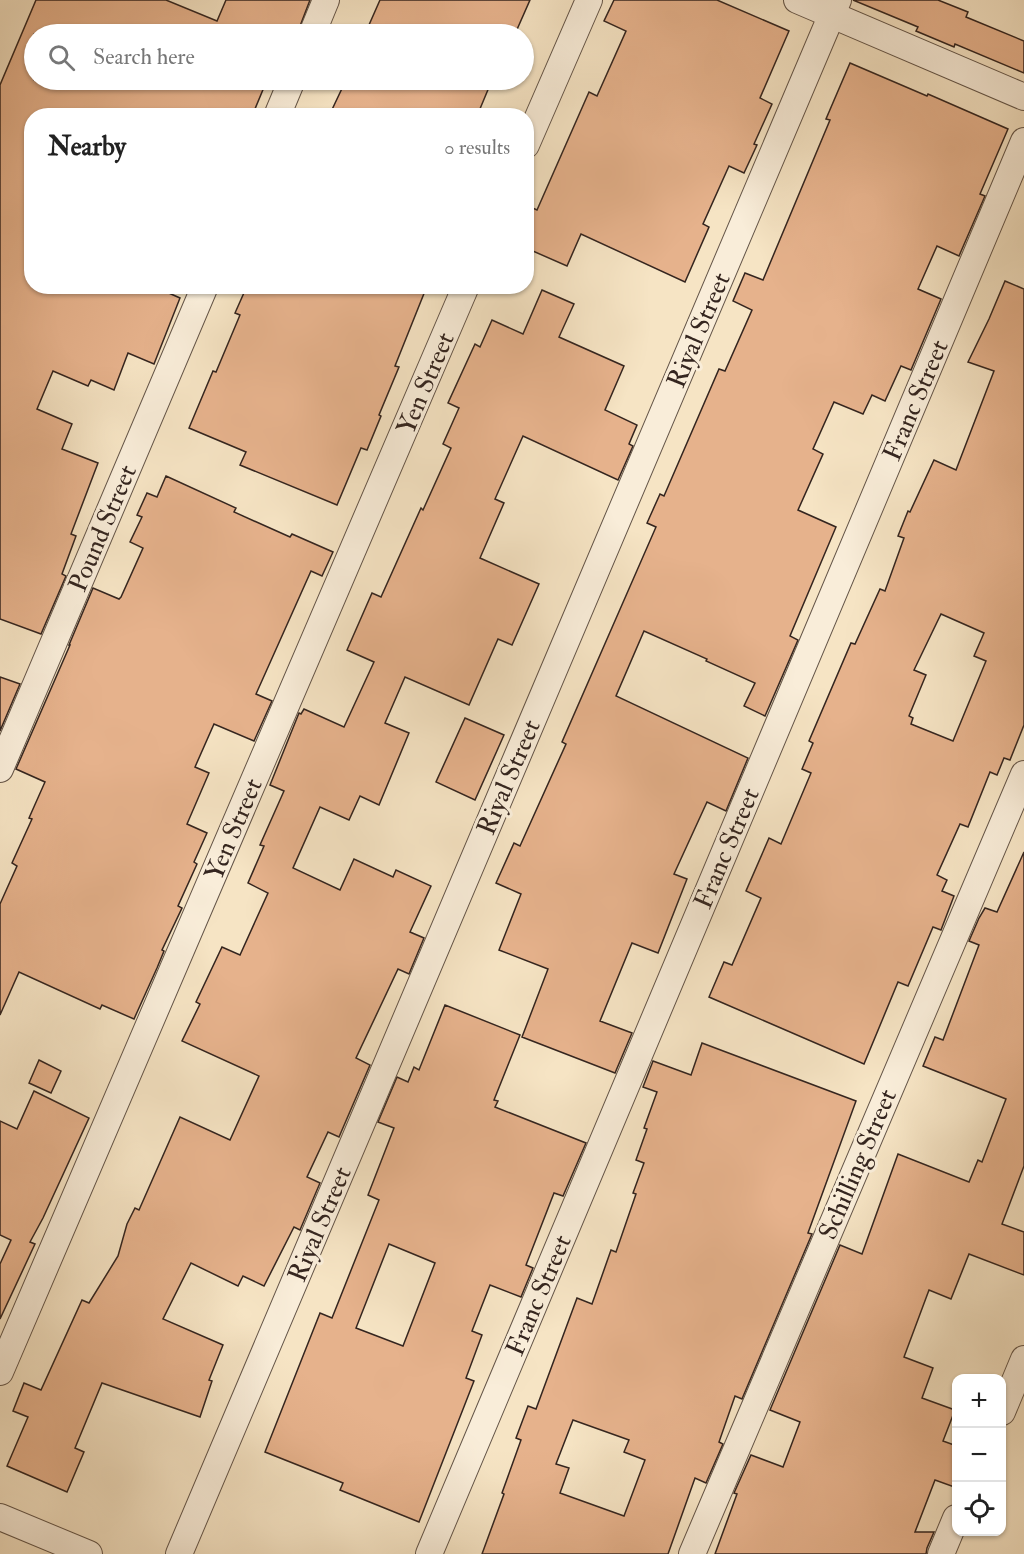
<!DOCTYPE html>
<meta charset="utf-8">
<style>
body{margin:0;font-family:"IM FELL Double Pica",serif;background:#f2f2f2;color:#222}
.controls{position:absolute;right:18px;bottom:18px;display:grid;overflow:hidden;border-radius:12px;box-shadow:0 2px 4px #0004}
.controls button{width:54px;height:54px;display:grid;place-items:center;padding:0;border:0;border-bottom:2px solid #e0e0e0;background:#fff;color:#222;font:30px sans-serif}
.list{margin:0;padding:0;list-style:none}
h2{display:flex;justify-content:space-between;align-items:center;height:78px;margin:0;padding:0 24px;font-size:26px}
h2 small{font-size:20px;font-weight:400;color:#767676}
.icon{flex:none;width:33px;height:33px;fill:none;stroke:currentColor;stroke-width:2;stroke-linecap:round;stroke-linejoin:round}
.map{position:relative;flex:none;width:1024px;height:1554px;overflow:hidden}
.search{position:absolute;background:#fff;box-shadow:0 2px 4px #0004;left:24px;top:24px;width:510px;height:66px;display:flex;align-items:center;gap:15px;box-sizing:border-box;padding:0 21px;border-radius:33px;color:#767676;font-size:22px}
.panel{position:absolute;background:#fff;box-shadow:0 2px 4px #0004;left:24px;top:108px;width:510px;height:186px;border-radius:24px}
.map>svg:first-child{display:block}
</style>
<div class="map">
<svg width="1024" height="1554" viewBox="0 0 1024 1554">
<rect width="100%" height="100%" fill="#f6e4c4"/>
<filter id="stains"><feTurbulence type="fractalNoise" baseFrequency=".00333" numOctaves="4"/><feColorMatrix values="0 0 0 0 .2 0 0 0 0 .09 0 0 0 0 .02 0 0 0 .5 -.17"/></filter>
<radialGradient id="worn" r=".72"><stop offset=".6" stop-color="#630" stop-opacity="0"/><stop offset="1" stop-color="#630" stop-opacity=".3"/></radialGradient>
<g fill="#e6b28c" stroke="#34251f" stroke-width="1.5" fill-rule="evenodd">
<path d="M36 0H166L217 21 226 0H310L297 34H34V80H267L252 116H32V286H153L180 298 154 364 128 353 114 390 91 380 88 386 53 371 37 409 72 424 62 449 98 463 71 534 76 536 62 574 66 576 41 634 0 619V85Z"/>
<path d="M380 0H530L515 34H365Z"/>
<path d="M614 0H717L789 31 760 98 772 104 754 144 757 145 744 173 729 166 703 224 709 227 685 282 581 234 567 266 526 248V205L537 210 589 92 597 96 626 31 604 21Z"/>
<path d="M853 0H938L968 12 966 17 1024 41V73L955 44 954 47 916 31 918 27Z"/>
<path d="M850 63 927 96 928 94 1008 129 980 194 985 196 959 256 937 246 918 289 941 299 911 370 901 366 885 401 872 395 863 414 834 402 813 449 823 454 798 510 836 527 790 636 798 640 765 716 744 706 755 683 706 661 707 659 644 631 616 696 748 758 726 811 707 802 674 874 687 879 658 953 632 943 600 1021 632 1033 615 1073 522 1037 548 969 499 950 521 894 496 883 514 843 520 846 566 744 562 742 656 527 647 523 660 494 664 496 719 369 725 371 752 310 733 301 745 273 763 280 830 120 826 119Z"/>
<path d="M346 80H492L477 116H329Z"/>
<path d="M1005 281 1024 289V725L1010 760 1004 758 997 775 990 772 968 827 960 824 937 875 947 880 942 891 954 896 941 930 933 927 908 986 898 982 864 1064 709 997 724 962 732 965 761 898 746 891 769 838 781 844 811 773 802 769 813 743 809 741 851 643 855 644 880 589 885 591 904 538 898 536 908 511 910 512 934 460 956 470 994 371 968 362 989 319ZM941 614 984 633 974 656 986 661 953 741 911 724 913 718 909 716 926 675 914 670Z"/>
<path d="M247 286H427L395 366 399 367 379 415 381 416 367 450 361 448 337 505 240 465 246 452 189 428 213 371 216 372 240 315 235 313Z"/>
<path d="M542 290 574 304 559 337 624 366 605 410 637 425 629 444 633 446 618 480 523 436 495 499 504 503 480 558 539 584 512 645 498 639 469 705 405 677 385 723 409 733 379 805 360 796 349 820 320 807 293 868 340 890 354 859 393 877 396 870 431 886 410 932 424 938 409 974 398 969 356 1058 370 1065 339 1137 328 1132 307 1177 320 1183 300 1230 294 1227 264 1286 243 1276 238 1286 191 1263 163 1319 223 1345 209 1380 212 1381 200 1417 102 1383 75 1448 84 1452 67 1492 7 1466 28 1417 13 1411 24 1383 41 1390 82 1300 89 1303 118 1256 127 1224 135 1208 139 1210 180 1117 230 1140 259 1076 182 1041 200 1004 196 1002 222 947 240 955 268 893 248 883 264 846 260 845 284 791 270 785 299 713 301 714 304 709 344 727 374 662 347 650 372 593 381 597 421 508 423 510 451 448 443 444 459 408 448 403 475 344 480 347 492 320 523 334Z"/>
<path d="M166 476 236 508 234 512 290 537 292 534 333 552 322 576 311 571 256 694 272 701 254 741 214 724 195 767 209 773 187 824 207 833 194 862 197 864 178 906 182 908 162 950 164 951 157 968 134 1019 102 1005 100 1009 19 972 0 1015V904L17 866 12 863 32 819 29 818 45 782 16 769 70 645H69L93 588 119 599 121 597 143 548 130 542 142 517 137 515 147 493 157 497Z"/>
<path d="M0 677 20 684 0 731Z"/>
<path d="M465 718 504 735 475 800 436 782Z"/>
<path d="M1024 852V1166L1002 1224 1024 1232V1275L969 1254 951 1299 929 1290 904 1357 933 1368 922 1398 955 1410 943 1441 957 1446V1488L935 1480 915 1532H934L927 1548 926 1554H715L737 1494 734 1493 751 1455 783 1467 800 1422 770 1410 840 1245 862 1254 898 1154 969 1182 978 1160 982 1162 1006 1099 923 1066 935 1037 943 1040 979 945 969 941 979 918 985 908 997 912Z"/>
<path d="M445 1005 520 1035 494 1100 498 1101 495 1107 586 1143 563 1196 554 1193 526 1265 533 1268 521 1297 490 1285 472 1331 482 1335 466 1378 474 1381 419 1522 340 1490 343 1483 265 1452 320 1313 332 1318 379 1200 368 1195 394 1128 378 1122 397 1077 408 1082 414 1067 419 1070ZM389 1244 435 1263 403 1346 356 1328Z"/>
<path d="M702 1043 856 1101 808 1233 812 1234 742 1399 735 1396 719 1442 723 1444 706 1483 695 1478 668 1554H482L504 1494 502 1493 521 1440 516 1438 528 1406 536 1409 577 1298 592 1304 611 1250 616 1252 636 1194 633 1193 644 1163 636 1160 647 1129 644 1128 657 1092 643 1087 653 1061 691 1075ZM573 1420 629 1440 624 1452 645 1460 624 1516 560 1493 569 1468 556 1464Z"/>
<path d="M39 1060 61 1071 51 1093 29 1083Z"/>
<path d="M34 1091 89 1118 43 1218 30 1242 35 1244 0 1319V1264L11 1240 0 1235V1121L17 1129Z"/>
</g>
<g fill="none" stroke-linecap="round" stroke-linejoin="round">
<defs>
<g id="street">
<path d="M797 0 1024 97"/>
<path d="M312 34 326 0"/>
<path d="M277 116 292 80"/>
<path d="M526 145 589 0"/>
<path d="M0 769 205 286"/>
<path d="M0 1372 466 286"/>
<path d="M1002 1412 1024 1359"/>
<path d="M0 1517 89 1554"/>
<path d="M179 1554 838 0"/>
<path d="M429 1554 1024 141"/>
<path d="M692 1554 1024 774"/>
<path d="M941 1554 956 1518"/>
</g>
</defs>
<use href="#street" stroke="#645548" stroke-width="28"/>
<use href="#street" stroke="#f9edd9" stroke-width="26"/>
</g>
<g text-anchor="middle" stroke-width="6" stroke-linejoin="round" paint-order="stroke">
<g font-size="26" fill="#34251f" stroke="#f9edd9">
<text transform="translate(698 330) rotate(-67)" y="9">Riyal Street</text>
<text transform="translate(425 383) rotate(-67)" y="9">Yen Street</text>
<text transform="translate(915 400) rotate(-67)" y="9">Franc Street</text>
<text transform="translate(102 528) rotate(-67)" y="9">Pound Street</text>
<text transform="translate(508 777) rotate(-67)" y="9">Riyal Street</text>
<text transform="translate(233 829) rotate(-67)" y="9">Yen Street</text>
<text transform="translate(726 848) rotate(-67)" y="9">Franc Street</text>
<text transform="translate(857 1164) rotate(-67)" y="9">Schilling Street</text>
<text transform="translate(319 1224) rotate(-67)" y="9">Riyal Street</text>
<text transform="translate(538 1295) rotate(-67)" y="9">Franc Street</text>
</g>
</g>
<rect width="100%" height="100%" filter="url(#stains)"/>
<rect width="100%" height="100%" fill="url(#worn)"/>
</svg>
<div class="controls">
<button>+</button>
<button>−</button>
<button><svg class="icon" aria-label="locate" viewBox="0 0 24 24"><circle cx="12" cy="12" r="6"/><path d="M12 2v4M12 18v4M2 12h4M18 12h4"/></svg></button>
</div>
<div class="search"><svg class="icon" aria-label="search" viewBox="0 0 24 24"><circle cx="10" cy="10" r="6"/><path d="M15 15l6 6"/></svg>Search here</div>
<section class="panel">
<h2>Nearby<small>0 results</small></h2>
<ul class="list">
</ul>
</section>
</div>
